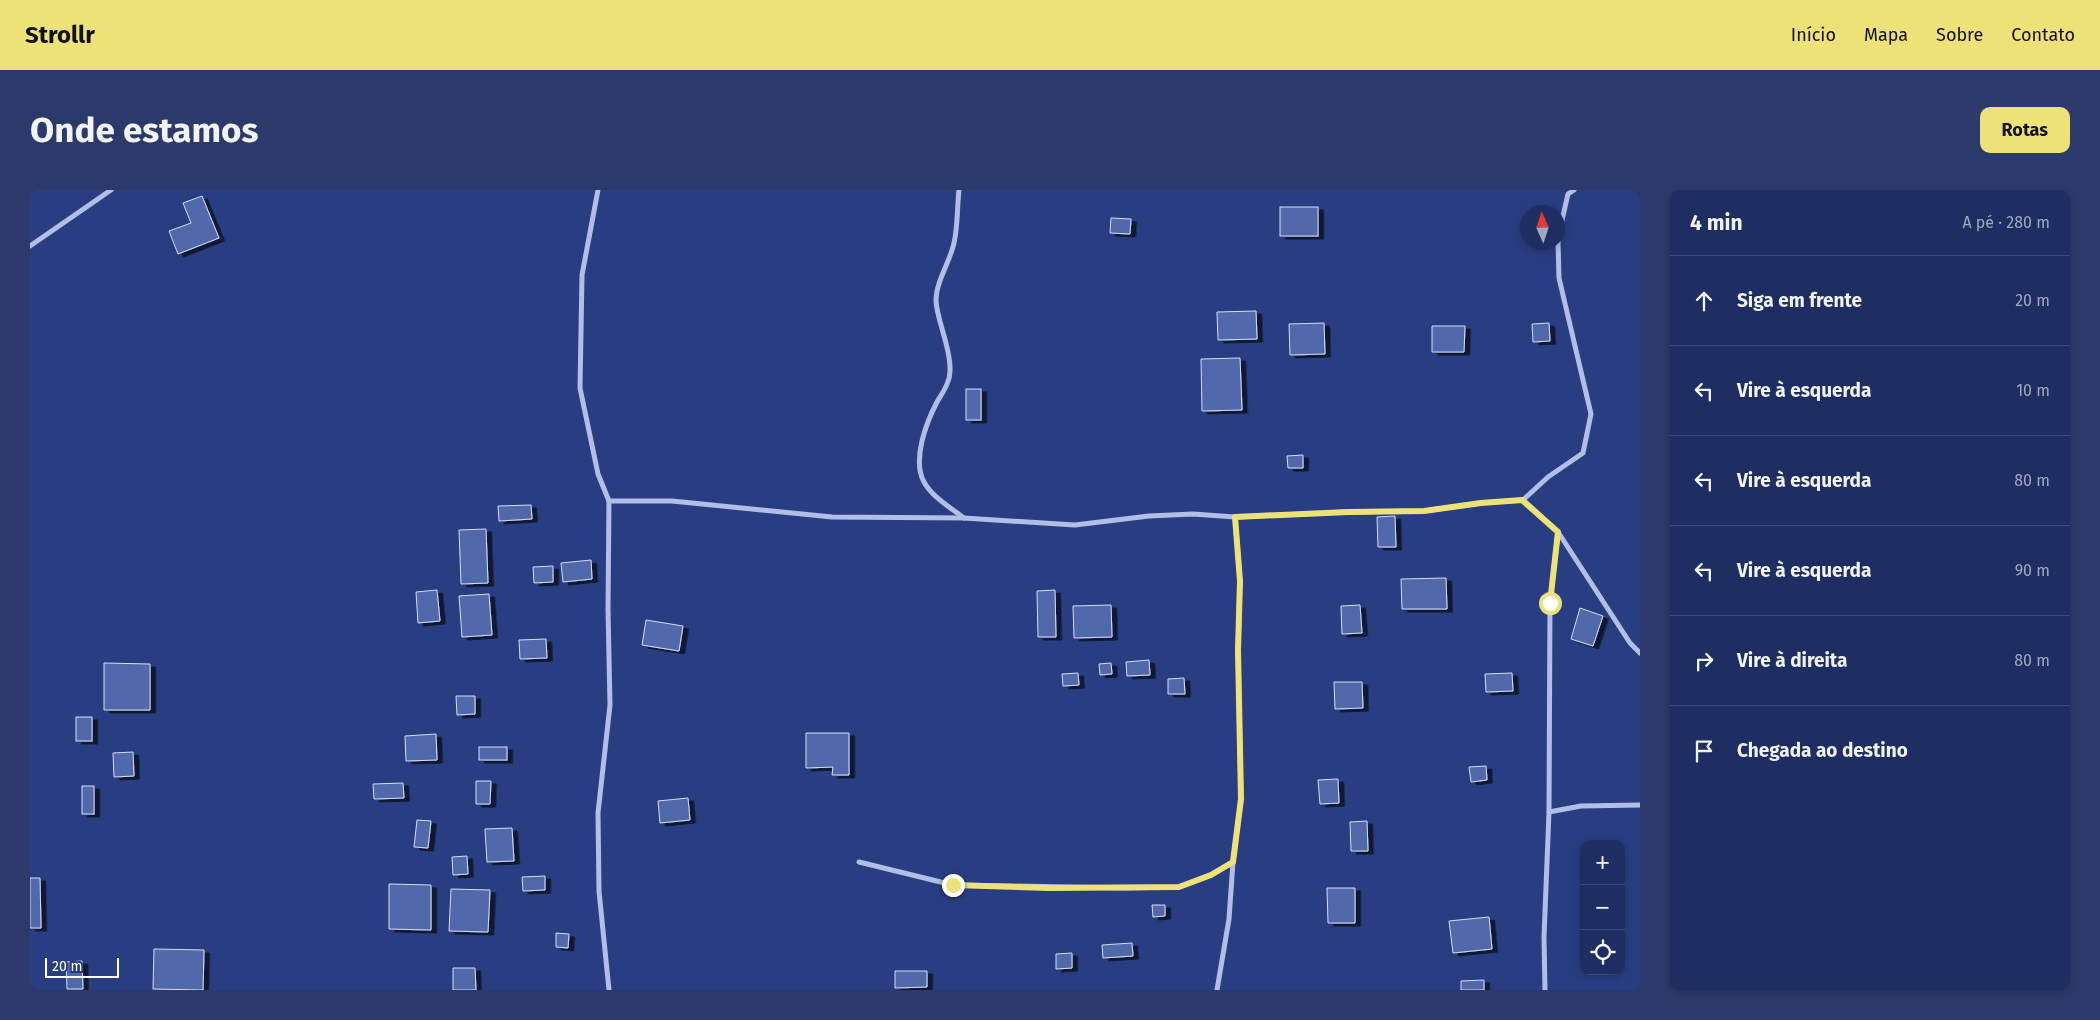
<!DOCTYPE html>
<html lang="pt">
<meta charset="utf-8">
<style>
body{margin:0;font-family:"Fira Sans",sans-serif;background:#2c3a6b;color:#f1f3f6}
.controls{position:absolute;right:15px;bottom:15px;display:grid;overflow:hidden;border-radius:10px;box-shadow:0 2px 8px #0003}
.controls button{width:45px;height:45px;display:grid;place-items:center;padding:0;border:0;border-bottom:1px solid #3c4a77;background:#1f2e62;color:#f1f3f6;font:25px sans-serif}
.compass{position:absolute;left:1490px;top:15px;width:45px;height:45px;border-radius:50%;background:#1f2e62;box-shadow:0 2px 8px #0003;rotate:357deg}
.scale{position:absolute;left:15px;bottom:12px;width:74px;box-sizing:border-box;padding-left:5px;border:2px solid #fff;border-top:0;font-size:14px;line-height:18px;white-space:nowrap;color:#fff;-webkit-text-stroke:4px #293e82;paint-order:stroke}
.stop{position:absolute;width:15px;height:15px;margin:-11px;border:4px solid #ede278;border-radius:50%;background:#fff}
.stop.end{background:#ede278;border-color:#fff;box-shadow:0 1px 5px #0008}
.list{margin:0;padding:0;list-style:none}
h2{display:flex;justify-content:space-between;align-items:center;height:65px;margin:0;padding:0 20px;font-size:21px}
h2 small{font-size:16px;font-weight:400;color:#a1a8be}
.list li{display:grid;grid-template-columns:32px 1fr auto;gap:15px;align-items:center;box-sizing:border-box;height:90px;padding:0 20px;border-top:1px solid #3c4a77}
.list b{display:block;font-size:19px;white-space:nowrap}
.list em{font-size:16px;font-style:normal;color:#a1a8be}
.icon{flex:none;width:28px;height:28px;fill:none;stroke:currentColor;stroke-width:2;stroke-linecap:round;stroke-linejoin:round}
.map{position:relative;flex:none;width:1610px;height:800px;overflow:hidden;border-radius:10px}
header{display:flex;align-items:center;gap:30px;box-sizing:border-box;height:70px;padding:0 25px;background:#ede278;color:#111}
header strong{font-size:24px}
nav{display:flex;gap:28px;margin-inline-start:auto;font-size:18px}
.intro{display:flex;align-items:center;justify-content:space-between;box-sizing:border-box;height:120px;padding:0 30px}
h1{margin:0;font-size:35px}
.button{padding:12px 22px;border-radius:10px;background:#ede278;color:#111;font-size:18px;font-weight:700}
main{display:flex;gap:30px;padding:0 30px}
aside{flex:1;background:#1f2e62;border-radius:10px;box-shadow:0 2px 8px #0003}
.map>svg:first-child{display:block}
</style>
<header>
<strong>Strollr</strong>
<nav><a>Início</a><a>Mapa</a><a>Sobre</a><a>Contato</a></nav>
</header>
<div class="intro"><h1>Onde estamos</h1><a class="button">Rotas</a></div>
<main>
<div class="map">
<svg width="1610" height="800" viewBox="0 0 1610 800">
<defs>
<filter id="shadow"><feDropShadow dx="5.5" dy="3" stdDeviation="0" flood-color="#0009"/></filter>
</defs>
<rect width="100%" height="100%" fill="#293e82"/>
<g fill="#5168aa" stroke="#d4ddf5" filter="url(#shadow)">
<path d="M172 6 189 48 148 64 139 41 161 33 153 13Z"/>
<rect x="1250" y="17" width="38" height="29"/>
<path d="M1081 28 1101 29 1100 44 1080 43Z"/>
<path d="M1226 121 1227 149 1188 150 1187 122Z"/>
<path d="M1294 133 1295 164 1260 165 1259 134Z"/>
<path d="M1519 133 1520 151 1503 152 1502 134Z"/>
<path d="M1402 136H1435L1434 162H1402Z"/>
<path d="M1210 168 1212 220 1172 221 1171 169Z"/>
<rect x="936" y="199" width="15" height="31"/>
<path d="M1273 265V278H1258L1257 266Z"/>
<path d="M501 315 502 329 469 331 468 316Z"/>
<path d="M1365 326 1366 357H1348L1347 327Z"/>
<path d="M456 339 458 393 431 394 429 340Z"/>
<path d="M561 370 562 389 533 392 531 373Z"/>
<path d="M523 376V392L504 393 503 377Z"/>
<path d="M1416 388 1417 419H1372L1371 389Z"/>
<path d="M407 400 410 431 388 433 386 402Z"/>
<path d="M1025 400 1026 447H1008L1007 401Z"/>
<path d="M459 404 462 445 432 447 429 406Z"/>
<path d="M1081 415 1082 447 1044 448 1043 416Z"/>
<path d="M1330 415 1332 443 1312 444 1311 416Z"/>
<path d="M1550 418 1573 426 1563 456 1541 449Z"/>
<path d="M616 430 653 436 649 461 612 455Z"/>
<path d="M516 449 517 468 490 469 489 450Z"/>
<path d="M1119 470 1120 485 1097 486 1096 472Z"/>
<path d="M74 473 120 474V520H74Z"/>
<path d="M1081 473 1082 484 1070 485 1069 474Z"/>
<path d="M1048 483 1049 495 1033 496 1032 484Z"/>
<path d="M1482 483 1483 501 1456 502 1455 484Z"/>
<path d="M1154 488 1155 504H1138V489Z"/>
<path d="M1304 492H1332L1333 518 1305 519Z"/>
<path d="M426 506H445V524L427 525Z"/>
<rect x="46" y="527" width="16" height="24"/>
<path d="M776 543H819V585H802L803 577 776 578Z"/>
<path d="M406 544 407 570 376 571 375 546Z"/>
<rect x="449" y="557" width="28" height="13"/>
<path d="M103 562 104 586 84 587 83 563Z"/>
<path d="M1456 576 1457 590 1441 592 1439 577Z"/>
<path d="M1308 589 1309 613 1290 614 1288 590Z"/>
<path d="M446 591H461L460 614H446Z"/>
<path d="M373 593 374 608 344 609 343 594Z"/>
<rect x="52" y="596" width="12" height="28"/>
<path d="M658 608 660 630 630 633 628 611Z"/>
<path d="M387 630 401 631 398 658 384 657Z"/>
<path d="M1337 631 1338 661H1321L1320 632Z"/>
<path d="M482 638 484 671 457 672 455 639Z"/>
<path d="M437 666 438 684 423 685 422 667Z"/>
<path d="M515 686V700L493 701 492 687Z"/>
<path d="M0 688H10L11 738H0Z"/>
<path d="M359 694 401 695V740L359 739Z"/>
<path d="M1297 698H1325V733H1298Z"/>
<path d="M421 699 460 700 458 742 419 741Z"/>
<path d="M1122 715H1135V726L1123 727Z"/>
<path d="M1459 727 1462 759 1423 763 1419 731Z"/>
<path d="M526 743 539 744 538 758 526 757Z"/>
<path d="M1102 753 1103 766 1073 768 1072 755Z"/>
<path d="M124 759 174 760 173 800 123 799Z"/>
<path d="M1042 763V778L1026 779V764Z"/>
<path d="M52 771 53 799H37L36 772Z"/>
<path d="M423 778H445L446 800H423Z"/>
<path d="M865 781H897V797L865 798Z"/>
<path d="M1454 790V800H1431V791Z"/>
</g>
<g fill="none" stroke-linecap="round" stroke-linejoin="round">
<g stroke="#b1bfe6" stroke-width="5">
<path d="M568 0 552 85 550 198 568 284 579 311H642L802 327 934 328 1045 335 1119 326 1163 324 1205 327"/>
<path d="M929 0C927 17 928 36 924 53 920 72 906 91 906 111 907 130 920 156 920 178 921 191 913 202 907 212 896 233 882 270 894 292 902 307 921 318 934 328"/>
<path d="M1528 48 1538 4 1544 0"/>
<path d="M0 56 81 0"/>
<path d="M1493 310 1518 287 1553 263 1561 224 1529 88 1528 51"/>
<path d="M579 311 578 419 580 515 568 623 569 701 579 800"/>
<path d="M1519 622 1551 616 1610 615"/>
<path d="M829 672 923 695 1094 698 1149 697 1181 685 1203 672"/>
<path d="M1187 800 1199 729 1203 672 1211 609 1208 460 1210 391 1205 327 1318 322 1394 321 1451 313 1493 310 1528 342 1600 453 1610 463"/>
<path d="M1515 800 1514 747 1519 622 1520 413 1528 342"/>
</g>
</g>
<g fill="none" stroke-linecap="round" stroke-linejoin="round">
<path stroke="#ede278" stroke-width="6" d="M923 695 1019 698 1149 697 1181 685 1203 672 1211 609 1208 460 1210 391 1205 327 1318 322 1394 321 1451 313 1492 310 1528 342 1520 413"/>
</g>
</svg>
<div class="controls">
<button>+</button>
<button>−</button>
<button><svg class="icon" aria-label="locate" viewBox="0 0 24 24"><circle cx="12" cy="12" r="6"/><path d="M12 2v4M12 18v4M2 12h4M18 12h4"/></svg></button>
</div>
<svg class="compass" viewBox="-18 -18 36 36"><path d="M0-13l5 13h-10z" fill="#e53935"/><path d="M0 13l5-13h-10z" fill="#a1a8be"/></svg>
<div class="scale">20 m</div>
<div class="stop" style="left:1520px;top:413px"></div>
<div class="stop end" style="left:923px;top:695px"></div>
</div>
<aside>
<h2>4 min<small>A pé · 280 m</small></h2>
<ul class="list">
<li><svg class="icon" aria-label="ahead" viewBox="0 0 24 24"><path d="M12 20V5M6 11l6-6 6 6"/></svg><div><b>Siga em frente</b></div><em>20 m</em></li>
<li><svg class="icon" aria-label="left" viewBox="0 0 24 24"><path d="M17 20v-9H6M10 6l-5 5 5 5"/></svg><div><b>Vire à esquerda</b></div><em>10 m</em></li>
<li><svg class="icon" aria-label="left" viewBox="0 0 24 24"><path d="M17 20v-9H6M10 6l-5 5 5 5"/></svg><div><b>Vire à esquerda</b></div><em>80 m</em></li>
<li><svg class="icon" aria-label="left" viewBox="0 0 24 24"><path d="M17 20v-9H6M10 6l-5 5 5 5"/></svg><div><b>Vire à esquerda</b></div><em>90 m</em></li>
<li><svg class="icon" aria-label="right" viewBox="0 0 24 24"><path d="M7 20v-9h11M14 6l5 5-5 5"/></svg><div><b>Vire à direita</b></div><em>80 m</em></li>
<li><svg class="icon" aria-label="arrive" viewBox="0 0 24 24"><path d="M6 21V4h12l-3 4 3 4H6"/></svg><div><b>Chegada ao destino</b></div></li>
</ul>
</aside>
</main>
